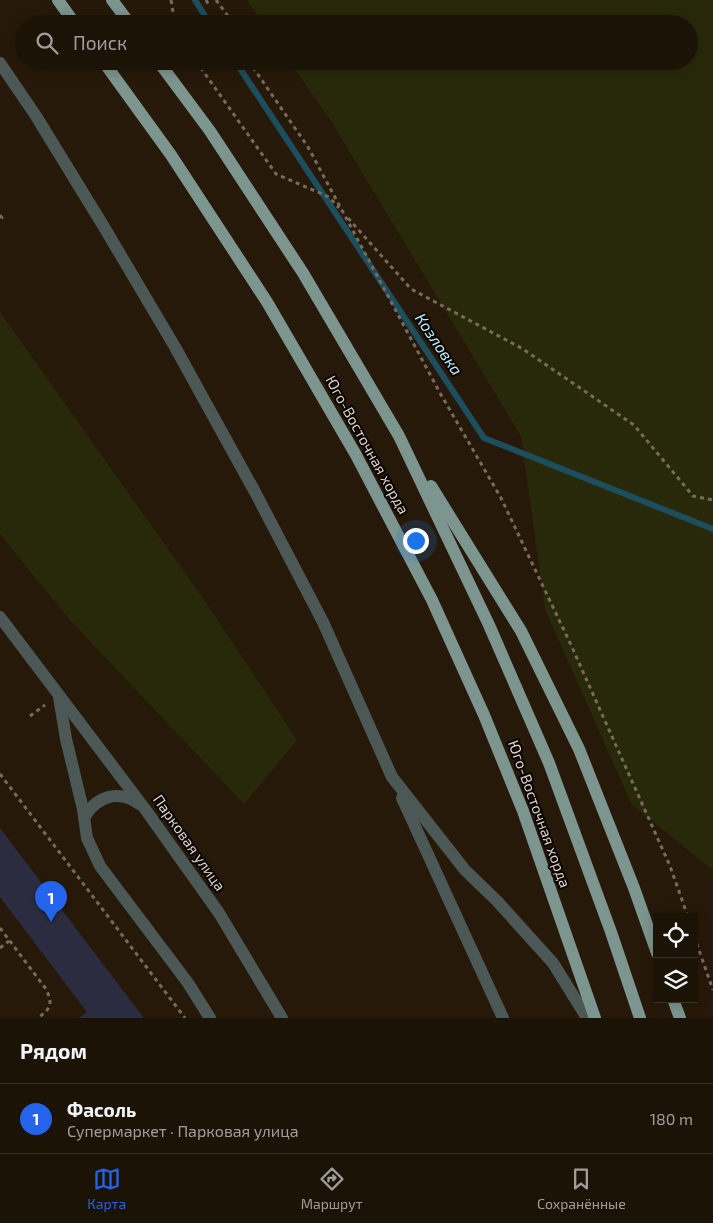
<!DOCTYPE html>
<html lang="ru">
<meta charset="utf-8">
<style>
body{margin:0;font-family:"Exo 2",sans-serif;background:#292015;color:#f1f3f6}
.controls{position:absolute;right:15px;bottom:15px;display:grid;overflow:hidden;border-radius:0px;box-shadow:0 2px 12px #0003}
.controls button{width:45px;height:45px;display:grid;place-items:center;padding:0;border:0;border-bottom:1px solid #3a3228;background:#1c1307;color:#f1f3f6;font:25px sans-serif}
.you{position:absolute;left:415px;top:540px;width:18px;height:18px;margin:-12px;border:4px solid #fff;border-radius:50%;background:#1a73e8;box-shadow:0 0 0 8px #1a73e833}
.badge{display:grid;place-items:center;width:32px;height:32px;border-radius:50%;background:#2563eb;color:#fff;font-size:16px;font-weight:700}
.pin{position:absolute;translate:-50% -41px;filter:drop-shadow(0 1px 2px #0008)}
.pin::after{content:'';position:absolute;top:26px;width:18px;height:15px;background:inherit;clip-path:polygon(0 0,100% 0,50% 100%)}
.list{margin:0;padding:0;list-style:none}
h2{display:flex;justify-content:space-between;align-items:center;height:65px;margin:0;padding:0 20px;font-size:21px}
h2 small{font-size:16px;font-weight:400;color:#a09e9b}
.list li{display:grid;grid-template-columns:32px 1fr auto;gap:15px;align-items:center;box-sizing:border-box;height:70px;padding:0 20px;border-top:1px solid #3a3228}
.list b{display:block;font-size:19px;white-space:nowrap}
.list p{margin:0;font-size:16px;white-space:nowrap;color:#a09e9b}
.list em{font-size:16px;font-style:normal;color:#a09e9b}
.icon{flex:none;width:28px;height:28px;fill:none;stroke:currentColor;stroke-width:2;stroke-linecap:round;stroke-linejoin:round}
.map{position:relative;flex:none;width:713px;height:1018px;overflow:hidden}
.search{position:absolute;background:#1c1307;box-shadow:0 2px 12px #0003;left:15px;right:15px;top:15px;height:55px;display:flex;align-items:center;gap:12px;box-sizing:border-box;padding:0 18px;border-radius:28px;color:#a09e9b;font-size:19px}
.sheet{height:135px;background:#1c1307}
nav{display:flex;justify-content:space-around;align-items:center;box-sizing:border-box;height:70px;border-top:1px solid #3a3228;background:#1c1307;font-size:14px;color:#a09e9b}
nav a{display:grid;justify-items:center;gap:2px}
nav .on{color:#2563eb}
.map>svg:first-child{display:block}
</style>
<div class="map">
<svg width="713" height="1018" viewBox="0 0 713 1018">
<rect width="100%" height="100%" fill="#261909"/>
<g fill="#27290a">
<path d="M247 0H713V870L632 805 545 609 521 436 331 121 289 61H689V24H263Z"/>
<path d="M0 312 207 604 297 740 244 804 68 618 0 534Z"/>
</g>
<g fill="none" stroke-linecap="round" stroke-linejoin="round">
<g stroke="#1d4e5e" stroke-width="6">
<path d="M195 0 210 24"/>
<path d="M235 61 484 438 713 529"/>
</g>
</g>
<path fill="#2b2c3f" d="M0 828 143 1017 142 1018H79L87 1012 0 897Z"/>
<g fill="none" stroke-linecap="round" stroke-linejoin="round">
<g stroke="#776b5e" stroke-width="3" stroke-dasharray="4 4" stroke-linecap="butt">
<path d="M171 0 175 24"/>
<path d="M206 0 210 7"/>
<path d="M216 0 234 24"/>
<path d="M196 61 276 174 329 197 339 208"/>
<path d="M252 61 250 63 308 147 440 393 501 498 571 645 670 866 688 917"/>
<path d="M0 215 2 218 0 219"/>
<path d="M348 218 411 289 523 349 634 425 693 496 713 500"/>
<path d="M30 716 45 705"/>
<path d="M0 774 185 1018"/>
<path d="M0 928 46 989C53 1004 51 1008 38 1018"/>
<path d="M694 936 713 990"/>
<path d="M0 948 9 941"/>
</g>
<g stroke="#4c5855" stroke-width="12">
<path d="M0 63 36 116 104 227 175 347 255 492 323 622 392 777 465 870 497 901 553 963 587 1018"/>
<path d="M0 617 145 809 219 913 282 1018"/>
<path d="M59 697 66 739 83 809 87 838 100 866 188 983 210 1018"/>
<path d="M402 798 503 1018"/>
<path d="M84 818C96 796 119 789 139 804"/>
</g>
<g stroke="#7d958f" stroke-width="12">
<path d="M58 0 75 24"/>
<path d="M112 0 130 24"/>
<path d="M103 61 171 155 267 302 356 455 432 600 484 715 523 811 595 1018"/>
<path d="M158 61 210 131 303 273 399 436 489 625 549 763 611 932 640 1018"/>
<path d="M431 486 521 631 579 749 634 888 657 953"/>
<path d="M673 999 680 1018"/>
</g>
</g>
<g text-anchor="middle" stroke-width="4" stroke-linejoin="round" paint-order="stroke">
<g font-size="15" fill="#dbd1c7" stroke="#0a0502">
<text transform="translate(367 445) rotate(61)" y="5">Юго-Восточная хорда</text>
<text transform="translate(539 814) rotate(70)" y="5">Юго-Восточная хорда</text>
<text transform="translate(189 843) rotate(55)" y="5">Парковая улица</text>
</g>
<g font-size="16" font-style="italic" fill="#bbeafb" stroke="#0a0502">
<text transform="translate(439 344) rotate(56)" y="6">Козловка</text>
</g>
</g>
</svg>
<div class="controls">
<button><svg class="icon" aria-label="locate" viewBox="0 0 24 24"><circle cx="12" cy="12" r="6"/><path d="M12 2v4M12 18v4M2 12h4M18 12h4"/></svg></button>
<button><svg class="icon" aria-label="layers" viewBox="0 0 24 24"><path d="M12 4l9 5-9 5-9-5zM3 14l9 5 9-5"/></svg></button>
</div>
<div class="you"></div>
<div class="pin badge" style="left:51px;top:922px">1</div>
<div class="search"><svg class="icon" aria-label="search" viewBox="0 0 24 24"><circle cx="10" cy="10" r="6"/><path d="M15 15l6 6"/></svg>Поиск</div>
</div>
<section class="sheet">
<h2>Рядом<small></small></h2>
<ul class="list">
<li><span class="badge">1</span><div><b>Фасоль</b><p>Супермаркет · Парковая улица</p></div><em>180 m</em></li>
</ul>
</section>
<nav>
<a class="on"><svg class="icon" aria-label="map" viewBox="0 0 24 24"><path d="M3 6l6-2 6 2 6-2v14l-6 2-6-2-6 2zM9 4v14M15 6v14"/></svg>Карта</a>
<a><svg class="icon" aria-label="directions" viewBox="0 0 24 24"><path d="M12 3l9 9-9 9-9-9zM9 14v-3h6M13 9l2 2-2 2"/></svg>Маршрут</a>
<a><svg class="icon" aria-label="saved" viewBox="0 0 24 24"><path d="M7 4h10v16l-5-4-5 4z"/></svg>Сохранённые</a>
</nav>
